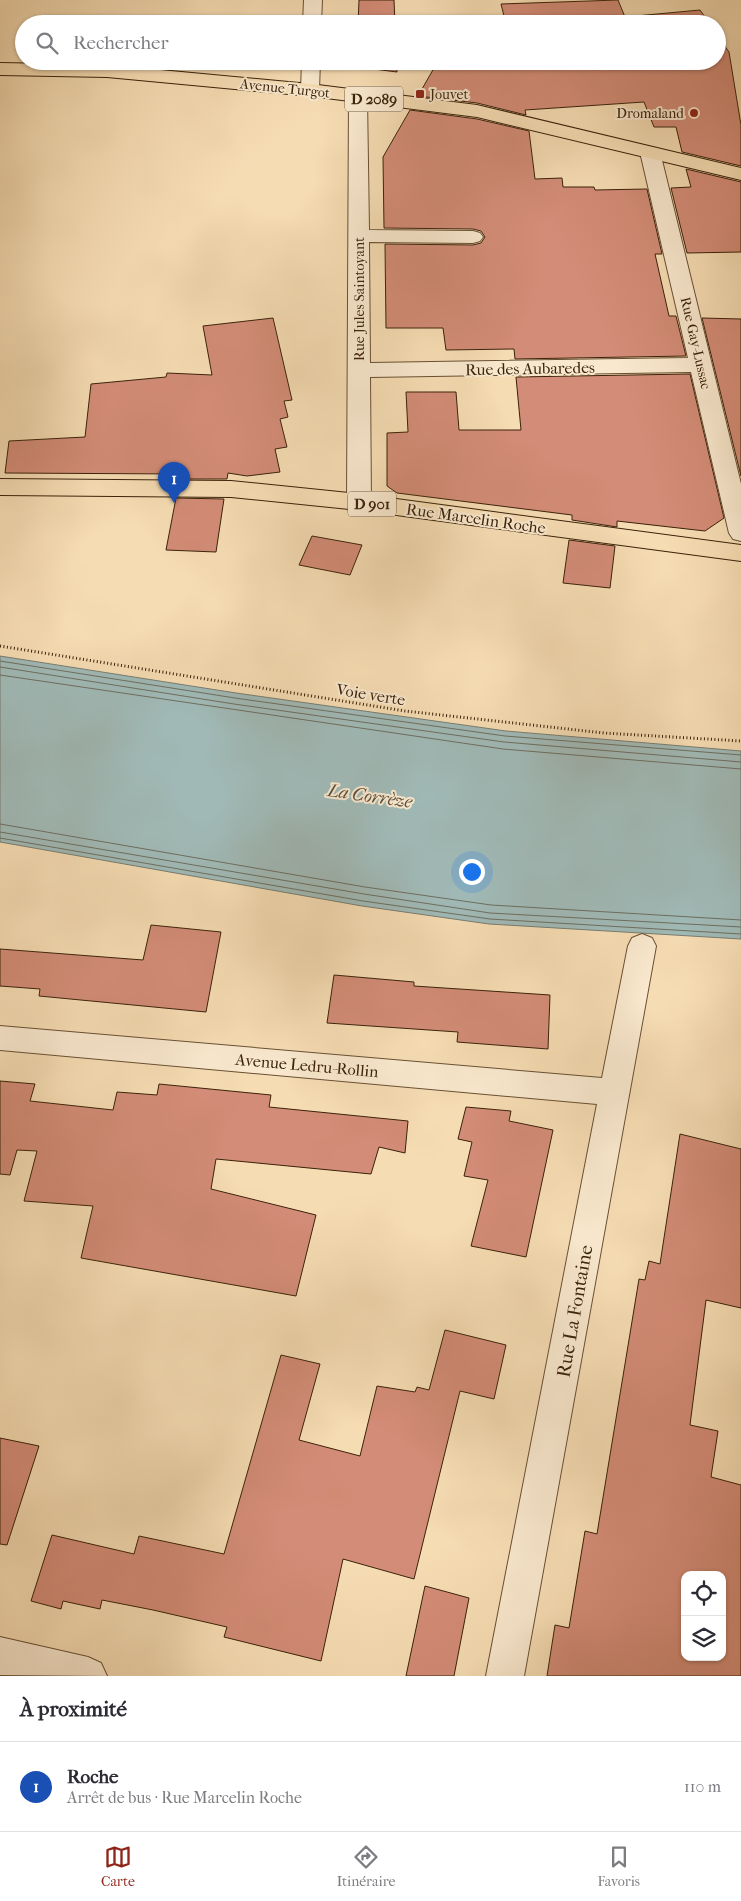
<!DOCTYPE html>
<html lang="fr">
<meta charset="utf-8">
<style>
body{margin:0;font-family:"IM FELL French Canon",serif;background:#f2f2f3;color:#2b2b33}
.controls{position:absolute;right:15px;bottom:15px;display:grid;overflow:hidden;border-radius:10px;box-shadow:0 1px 4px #0004}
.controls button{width:45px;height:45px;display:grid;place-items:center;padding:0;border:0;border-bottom:1px solid #e1e1e2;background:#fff;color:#2b2b33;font:25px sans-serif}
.you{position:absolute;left:471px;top:871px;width:18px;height:18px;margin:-12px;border:4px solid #fff;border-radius:50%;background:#1a73e8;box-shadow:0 0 0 8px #1a73e833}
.badge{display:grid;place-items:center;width:32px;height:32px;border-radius:50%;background:#8f2418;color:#fff;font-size:16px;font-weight:700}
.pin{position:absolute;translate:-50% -41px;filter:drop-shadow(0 1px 2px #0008)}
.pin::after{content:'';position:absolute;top:26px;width:18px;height:15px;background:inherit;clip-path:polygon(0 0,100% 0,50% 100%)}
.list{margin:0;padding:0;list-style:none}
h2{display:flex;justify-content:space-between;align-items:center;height:65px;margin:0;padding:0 20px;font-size:21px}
h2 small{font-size:16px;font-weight:400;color:#7c7c81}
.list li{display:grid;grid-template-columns:32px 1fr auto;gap:15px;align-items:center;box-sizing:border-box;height:90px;padding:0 20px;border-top:1px solid #e1e1e2}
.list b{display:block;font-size:19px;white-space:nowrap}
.list p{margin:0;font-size:16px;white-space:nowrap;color:#7c7c81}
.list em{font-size:16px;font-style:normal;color:#7c7c81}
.icon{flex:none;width:28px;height:28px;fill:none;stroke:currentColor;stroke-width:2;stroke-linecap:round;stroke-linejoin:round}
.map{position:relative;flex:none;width:741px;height:1676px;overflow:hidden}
.search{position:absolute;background:#fff;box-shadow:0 1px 4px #0004;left:15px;right:15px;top:15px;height:55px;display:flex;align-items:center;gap:12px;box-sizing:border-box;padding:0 18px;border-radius:28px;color:#7c7c81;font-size:19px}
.sheet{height:155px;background:#fff}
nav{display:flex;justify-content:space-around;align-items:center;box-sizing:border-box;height:70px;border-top:1px solid #e1e1e2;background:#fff;font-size:14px;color:#7c7c81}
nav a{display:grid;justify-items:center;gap:2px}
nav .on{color:#8f2418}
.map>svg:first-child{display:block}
</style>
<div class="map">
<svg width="741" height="1676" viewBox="0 0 741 1676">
<rect width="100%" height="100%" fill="#f6dcb3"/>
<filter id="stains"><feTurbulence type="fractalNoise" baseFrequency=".004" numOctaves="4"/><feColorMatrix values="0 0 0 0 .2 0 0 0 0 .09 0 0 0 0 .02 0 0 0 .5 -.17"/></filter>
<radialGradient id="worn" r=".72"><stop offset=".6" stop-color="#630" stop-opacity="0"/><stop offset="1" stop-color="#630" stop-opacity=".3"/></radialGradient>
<path fill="#a0b9b6" stroke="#777d71" d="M0 656 236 693 506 731 741 751V939L489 924 362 906 0 842Z"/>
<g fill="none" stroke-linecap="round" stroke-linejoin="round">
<g stroke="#6d6e60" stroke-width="1">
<path d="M0 661 235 698 505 736 741 755"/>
<path d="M0 667 234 704 504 742 741 762"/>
<path d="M0 675 503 749 741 769"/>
<path d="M0 824 365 887 491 905 741 920"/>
<path d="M0 832 364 894 490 913 741 927"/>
<path d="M0 838 363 901 490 919 741 934"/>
</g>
</g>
<g fill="#d38c77" stroke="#3a220a" fill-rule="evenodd">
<path d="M359 0H394L395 24H358Z"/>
<path d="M618 0 625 17 700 10 710 24H506L501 4Z"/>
<path d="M717 35 729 52 741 125V166L682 152 676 127H654L644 102 525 110 526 115 477 103 418 96 438 61H717Z"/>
<path d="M358 61H396L397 72 358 67Z"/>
<path d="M410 110 477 119 529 131 535 179 562 178 563 187H594L595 190 647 189 662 254H655L669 316H676L686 356 515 359 514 349 446 350 443 328H386L385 244 473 245 481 243 485 237 481 231 473 229 384 228 383 157Z"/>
<path d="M686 169 741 182V252L687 253 671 188 691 187Z"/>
<path d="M273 318 292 400 284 401 288 417 280 419 287 447 275 449 280 472 247 476 228 473 227 479H180L181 474 5 473 9 441 85 437 91 384 166 377 167 373 212 375 203 326Z"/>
<path d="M702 318 741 319V476Z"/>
<path d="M690 374 724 518 705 531 617 521V527L572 520V515L397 493 387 486V433L408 432 406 392H456L459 430H521L516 377Z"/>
<path d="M176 498 224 499 216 552 166 550Z"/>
<path d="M312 536 362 545 350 575 299 565Z"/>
<path d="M569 540 615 546 610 588 563 583Z"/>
<path d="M151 925 221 932 206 1012 39 996 40 989 0 986V949L143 960Z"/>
<path d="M334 975 414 982V986L550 995 548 1049 457 1042 458 1032 327 1023Z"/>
<path d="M0 1081 35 1084 30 1101 113 1110 117 1092 157 1095 159 1084 271 1095 269 1107 408 1121 405 1153 379 1147 371 1174 216 1159 211 1189 316 1215 296 1296 81 1258 93 1206 24 1201 37 1151 17 1150 10 1175 0 1174Z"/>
<path d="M466 1107 511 1111 509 1121 553 1130 526 1257 471 1246 488 1180 464 1176 472 1142 458 1139Z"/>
<path d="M680 1134 741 1149V1308L706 1300 690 1425 718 1431 711 1477 741 1485V1676H547L555 1625 569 1628 585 1531 597 1534 639 1279 645 1280 649 1261 660 1264ZM685 1575H722V1657H685Z"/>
<path d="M445 1330 506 1345 494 1399 460 1391 414 1579 343 1559 321 1661 224 1637 227 1627 153 1610 102 1600 100 1609 63 1601 61 1609 31 1601 52 1535 134 1554 139 1536 224 1554 281 1355 320 1364 299 1440 360 1456 377 1386 415 1392 417 1387 429 1390Z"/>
<path d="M0 1438 39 1446 7 1545 0 1544Z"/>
<path d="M425 1586 469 1598 454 1676H406Z"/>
</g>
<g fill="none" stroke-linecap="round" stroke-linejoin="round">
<defs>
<g id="minor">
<path d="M304 0H322L321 24H303Z"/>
<path d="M302 61H320L319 90 317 94H303L301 90Z"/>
<path d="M358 91 365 93 367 97 369 230 473 231 480 233 483 237 480 241 473 243 369 242 370 363 688 358 640 152 643 148H657L660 152 741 484V541L733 539 729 533 691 372 370 377 371 502 367 507 359 510 351 507 347 502 349 97 351 93Z"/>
<path d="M642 934 652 938 656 946 524 1676H486L597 1104 0 1050V1026L602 1078 628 946 632 938Z"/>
<path d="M0 1637 88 1657 101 1663 107 1676 0 1675Z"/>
</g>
<g id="primary">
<path d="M0 63 107 65 310 84 477 105 741 168V180L477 117 310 96 107 77 0 75Z"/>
<path d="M0 479 231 481 359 494 741 545V561L359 510 231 497 0 495Z"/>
</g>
</defs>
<use href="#minor" stroke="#695034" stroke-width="2"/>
<use href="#primary" stroke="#3a220a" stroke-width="2"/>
<path stroke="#3a220a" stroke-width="3" stroke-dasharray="1 2.5" stroke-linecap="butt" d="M0 646 405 711 604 733 741 741"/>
<use href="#minor" fill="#f9e8ce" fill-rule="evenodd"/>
<use href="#primary" fill="#f6dcb3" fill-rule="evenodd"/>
</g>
<g fill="#8f2418" stroke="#f9e8ce" stroke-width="2">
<rect x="415" y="89" width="10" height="10" rx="2.5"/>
<circle cx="694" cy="113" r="5"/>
</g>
<g text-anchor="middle" stroke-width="4" stroke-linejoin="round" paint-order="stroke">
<g font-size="14" fill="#3a220a" stroke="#f9e8ce">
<text transform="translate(285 88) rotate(6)" y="5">Avenue Turgot</text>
<text transform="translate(359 299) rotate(-90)" y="5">Rue Jules Saintoyant</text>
<text transform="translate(696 343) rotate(77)" y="5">Rue Gay-Lussac</text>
</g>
<g font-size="14" fill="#3a220a" stroke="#f9e8ce" text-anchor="start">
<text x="430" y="99">Jouvet</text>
<text x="684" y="118" text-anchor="end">Dromaland</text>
</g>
<g fill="#f9e8ce" stroke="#735d45" stroke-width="1">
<rect x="345" y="86.5" width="58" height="25" rx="4"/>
<rect x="348" y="491.5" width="48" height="25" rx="4"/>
</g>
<g font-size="15" font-weight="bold" fill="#3a220a">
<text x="374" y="104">D 2089</text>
<text x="372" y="509">D 901</text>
</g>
<g font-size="16" fill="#3a220a" stroke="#f9e8ce">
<text transform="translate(530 368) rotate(-1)" y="6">Rue des Aubaredes</text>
<text transform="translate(476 518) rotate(8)" y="6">Rue Marcelin Roche</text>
<text transform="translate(371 694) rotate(9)" y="6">Voie verte</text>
<text transform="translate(307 1065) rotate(5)" y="6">Avenue Ledru-Rollin</text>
</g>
<g font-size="18" font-style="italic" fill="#594f3e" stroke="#f9e8ce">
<text transform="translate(370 796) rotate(8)" y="6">La Corrèze</text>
</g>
<g font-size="19" fill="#3a220a" stroke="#f9e8ce">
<text transform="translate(574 1311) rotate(-80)" y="7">Rue La Fontaine</text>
</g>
</g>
<rect width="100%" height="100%" filter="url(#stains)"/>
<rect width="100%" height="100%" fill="url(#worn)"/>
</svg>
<div class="controls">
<button><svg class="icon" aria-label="locate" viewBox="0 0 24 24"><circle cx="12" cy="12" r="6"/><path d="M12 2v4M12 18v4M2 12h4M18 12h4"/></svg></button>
<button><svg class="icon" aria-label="layers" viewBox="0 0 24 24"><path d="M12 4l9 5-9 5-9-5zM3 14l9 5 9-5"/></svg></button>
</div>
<div class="you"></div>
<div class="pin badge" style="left:174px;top:503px;background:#1a4fb4">1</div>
<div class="search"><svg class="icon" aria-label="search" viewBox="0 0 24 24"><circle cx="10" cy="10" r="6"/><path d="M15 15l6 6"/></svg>Rechercher</div>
</div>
<section class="sheet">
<h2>À proximité<small></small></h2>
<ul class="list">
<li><span class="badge" style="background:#1a4fb4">1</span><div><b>Roche</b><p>Arrêt de bus · Rue Marcelin Roche</p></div><em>110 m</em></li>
</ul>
</section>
<nav>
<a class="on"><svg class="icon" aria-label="map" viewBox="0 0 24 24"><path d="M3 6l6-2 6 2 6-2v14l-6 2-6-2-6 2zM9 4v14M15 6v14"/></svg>Carte</a>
<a><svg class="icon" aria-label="directions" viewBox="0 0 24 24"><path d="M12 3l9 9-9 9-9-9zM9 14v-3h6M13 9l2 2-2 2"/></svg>Itinéraire</a>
<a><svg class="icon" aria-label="saved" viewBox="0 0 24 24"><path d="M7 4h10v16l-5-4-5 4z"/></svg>Favoris</a>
</nav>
